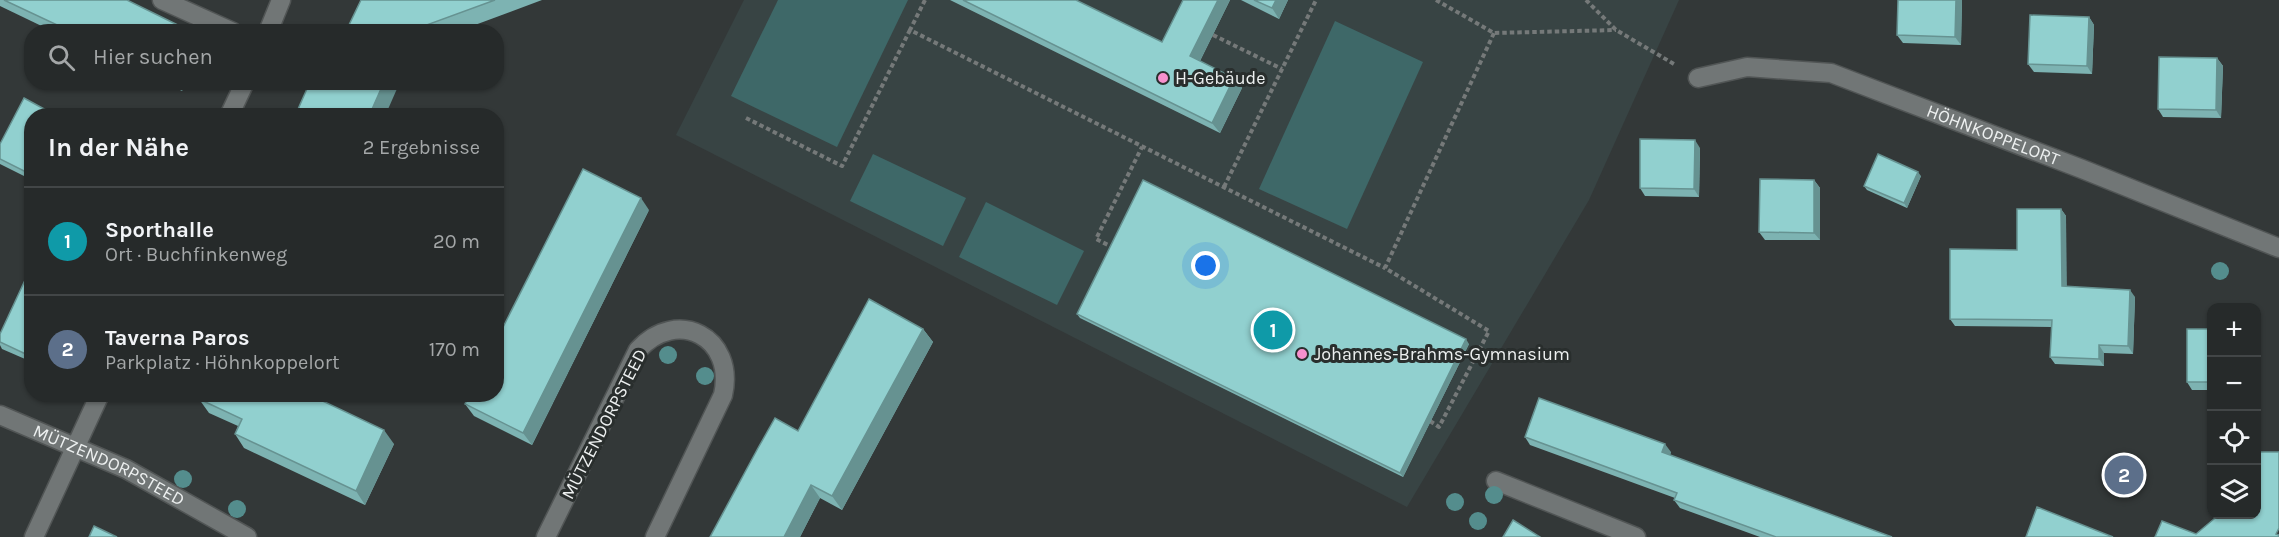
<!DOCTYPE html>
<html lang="de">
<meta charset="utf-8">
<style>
body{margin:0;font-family:Karla,sans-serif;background:#2e3232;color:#f1f3f6}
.controls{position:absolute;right:18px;bottom:18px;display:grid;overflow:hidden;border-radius:12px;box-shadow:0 2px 4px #0004}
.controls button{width:54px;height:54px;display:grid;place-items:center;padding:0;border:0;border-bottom:2px solid #424647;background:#262a2a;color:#f1f3f6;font:30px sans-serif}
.you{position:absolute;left:1206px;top:266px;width:21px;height:21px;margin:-15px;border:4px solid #fff;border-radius:50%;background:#1a73e8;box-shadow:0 0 0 9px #1a73e833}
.badge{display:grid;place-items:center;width:39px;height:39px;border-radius:50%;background:#f790cd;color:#fff;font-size:20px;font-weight:700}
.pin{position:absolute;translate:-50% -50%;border:3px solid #fff;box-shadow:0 2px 6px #0006}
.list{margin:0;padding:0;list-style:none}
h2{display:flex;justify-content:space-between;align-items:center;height:78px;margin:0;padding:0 24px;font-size:26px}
h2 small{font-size:20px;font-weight:400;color:#a4a7a8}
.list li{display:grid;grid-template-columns:39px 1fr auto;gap:18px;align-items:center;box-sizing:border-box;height:108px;padding:0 24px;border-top:2px solid #424647}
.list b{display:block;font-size:22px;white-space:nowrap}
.list p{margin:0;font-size:20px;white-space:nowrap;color:#a4a7a8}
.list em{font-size:20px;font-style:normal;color:#a4a7a8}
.icon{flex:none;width:33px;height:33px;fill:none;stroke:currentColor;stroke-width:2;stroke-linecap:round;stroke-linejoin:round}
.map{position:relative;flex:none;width:2279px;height:537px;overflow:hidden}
.search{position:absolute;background:#262a2a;box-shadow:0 2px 4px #0004;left:24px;top:24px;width:480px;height:66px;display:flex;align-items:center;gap:15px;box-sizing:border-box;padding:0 21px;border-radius:24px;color:#a4a7a8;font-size:22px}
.panel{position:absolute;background:#262a2a;box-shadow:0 2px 4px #0004;left:24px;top:108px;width:480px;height:294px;border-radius:24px}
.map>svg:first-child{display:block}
</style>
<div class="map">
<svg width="2279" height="537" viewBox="0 0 2279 537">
<rect width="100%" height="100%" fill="#333838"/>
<path fill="#384444" d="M744 0H1679L1589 200 1407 507 676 135Z"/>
<g fill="#3e6868">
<path d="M778 0H908L837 147 731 96Z"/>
<path d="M1335 21 1423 62 1347 229 1259 189Z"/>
<path d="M873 154 966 198 943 246 850 201Z"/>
<path d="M986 202 1084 251 1057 305 959 257Z"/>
</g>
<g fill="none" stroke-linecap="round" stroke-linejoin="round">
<defs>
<g id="minor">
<path d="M162 0 233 32"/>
<path d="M268 32 281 0"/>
<path id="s1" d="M1698 78 1747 67 1831 73 2082 169 2279 248"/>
<path d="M229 116 245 82"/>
<path id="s2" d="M0 415 126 469 247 537"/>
<path d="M1496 481 1636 537"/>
<path d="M34 537 100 394"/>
<path d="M546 537 638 350C677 307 736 337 723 395L655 537"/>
</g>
</defs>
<use href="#minor" stroke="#515555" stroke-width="21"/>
<g stroke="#757979" stroke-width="4" stroke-dasharray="4.5 3" stroke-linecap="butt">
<path d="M925 0 910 30 1385 268"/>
<path d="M1436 0 1494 33 1616 30"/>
<path d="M1586 0 1616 30 1674 64"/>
<path d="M1213 35 1282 69"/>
<path d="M746 118 842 166 910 30"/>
<path d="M1224 187 1316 0"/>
<path d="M1114 248 1096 239 1142 147"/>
<path d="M1430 421 1439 427 1489 331 1385 268 1494 33"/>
</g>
<use href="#minor" stroke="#717676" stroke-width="18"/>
</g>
<g fill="#548d8d">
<circle cx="2220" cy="271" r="9"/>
<circle cx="668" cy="355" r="9"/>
<circle cx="705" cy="376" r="9"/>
<circle cx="183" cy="479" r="9"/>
<circle cx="1494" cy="495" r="9"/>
<circle cx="1455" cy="502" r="9"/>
<circle cx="237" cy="509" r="9"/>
<circle cx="1478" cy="521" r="9"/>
</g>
<g fill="#7db3b2">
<path d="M0 0H127L192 32H54L0 6Z"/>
<path d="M361 0H542L456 32H334L347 29Z"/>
<path d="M950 0H1076L1162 42 1183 0H1230L1200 61 1234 78 1242 88 1220 133Z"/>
<path d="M1241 0H1288L1279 19Z"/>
<path d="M1962 0 1961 45 1903 43 1897 35Z"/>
<path d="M2089 17 2094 25 2092 74 2034 72 2028 64Z"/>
<path d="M2217 58 2223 66 2221 118 2163 117 2158 109Z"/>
<path d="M163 82H186L182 91Z"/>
<path d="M32 116V180L0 164V144Z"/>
<path d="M1700 148 1699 197 1645 196 1640 188Z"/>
<path d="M1921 176 1907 208 1867 190 1864 186Z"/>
<path d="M1814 180 1820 188V240H1765L1759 232Z"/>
<path d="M2061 209 2066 216V286L2135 297 2133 354 2104 353V366L2055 364 2050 357 2052 327 1955 326 1950 319 2017 250Z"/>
<path d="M649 210 532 445 474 416 465 404Z"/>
<path d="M32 281V362L2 349 0 345V334Z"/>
<path d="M1077 314 1469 344 1403 477 1080 318Z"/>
<path d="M923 329 933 342 842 510 820 498 800 537H710L798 431Z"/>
<path d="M2211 329V390H2192L2187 382Z"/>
<path d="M199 399 394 444 365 505 244 448 235 434 238 426 209 413Z"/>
<path d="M1525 437 1671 452 1670 455 1892 537H1760L1680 508 1674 500 1675 498 1530 445Z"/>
</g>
<g fill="#669291">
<path d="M1218 0H1230L1197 67 1190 56Z"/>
<path d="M1276 0H1288L1279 19 1272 8Z"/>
<path d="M1956 0H1962L1961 45 1955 37Z"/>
<path d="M2089 17 2094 25 2092 74 2087 66Z"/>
<path d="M2217 58 2223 66 2221 118 2216 110Z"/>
<path d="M1234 78 1242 88 1220 133 1212 123Z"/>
<path d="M176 82H186L182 91Z"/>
<path d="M384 82H400L385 116H369Z"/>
<path d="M1695 140 1700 148 1699 197 1694 189Z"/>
<path d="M1918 172 1921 176 1907 208 1904 203Z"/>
<path d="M1814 180 1820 188V240L1814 233Z"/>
<path d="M641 198 649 210 532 445 523 433Z"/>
<path d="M2061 209 2066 216 2067 293 2062 286Z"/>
<path d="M2130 290 2135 297 2133 354 2128 346Z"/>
<path d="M923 329 933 342 842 510 832 496Z"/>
<path d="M1466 339 1469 344 1403 477 1400 473Z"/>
<path d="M2099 345 2104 353V366L2099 359Z"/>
<path d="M384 430 394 444 365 505 356 491Z"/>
<path d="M1665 444 1671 452 1668 460 1662 452Z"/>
<path d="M811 485 820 498 800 537H784Z"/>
</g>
<g fill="#91d0cf" stroke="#669291" stroke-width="1.5">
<path d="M4 0H127L192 32H72Z"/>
<path d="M361 0H495L421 27 419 32H334L337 25 347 29Z"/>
<path d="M963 0H1076L1162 42 1183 0H1218L1190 56 1234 78 1212 123Z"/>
<path d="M1254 0H1276L1272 8Z"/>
<path d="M1898 0H1956L1955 37 1897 35Z"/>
<path d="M2030 15 2089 17 2087 66 2028 64Z"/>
<path d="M2159 57 2217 58 2216 110 2158 109Z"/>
<path d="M310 82H384L369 116H295Z"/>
<path d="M24 98 57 116H32V175L0 159V144Z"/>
<path d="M1640 139 1695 140 1694 189 1640 188Z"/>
<path d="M1878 154 1918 172 1904 203 1864 186Z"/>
<path d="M583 169 641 198 523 433 465 404 470 394H496V341Z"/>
<path d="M1760 179 1814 180V233L1759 232Z"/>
<path d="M1143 180 1466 339 1400 473 1077 314Z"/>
<path d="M2017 209H2061L2062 286 2130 290 2128 346 2099 345V359L2050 357 2052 320 1950 319V249L2017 250Z"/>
<path d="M26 278 32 281V357L0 342V334Z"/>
<path d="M869 299 923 329 832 496 811 485 784 537H710L758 448 775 418 798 431Z"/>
<rect x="2187" y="329" width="24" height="53"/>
<path d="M201 394H308L384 430 356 491 235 434 242 419 199 399Z"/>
<path d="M1539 398 1665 444 1662 452 1892 537H1776L1674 500 1677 493 1525 437Z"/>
<path d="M2256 452H2279V528L2276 534 2279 535V537H2155L2162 521 2196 534 2220 514 2231 518 2233 514H2256Z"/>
<path d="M2037 507 2113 537H2026Z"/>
<path d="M1513 520 1540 537H1503Z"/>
<path d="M94 526 117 537H89Z"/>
</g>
<g fill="#f790cd" stroke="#292e2d" stroke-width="2">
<circle cx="1163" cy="78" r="6"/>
<circle cx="1302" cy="354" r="6"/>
</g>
<g text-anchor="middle" stroke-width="6" stroke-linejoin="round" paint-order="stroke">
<g font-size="18" fill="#edf0f0" stroke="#292e2d" text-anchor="start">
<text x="1175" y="84">H-Gebäude</text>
<text x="1314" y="360">Johannes-Brahms-Gymnasium</text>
</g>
<g font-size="18" fill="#edf0f0" stroke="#292e2d">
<text dy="6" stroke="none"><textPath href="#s1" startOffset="308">HÖHNKOPPELORT</textPath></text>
<text transform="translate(604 424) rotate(-63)" y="6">MÜTZENDORPSTEED</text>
<text dy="6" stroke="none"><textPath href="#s2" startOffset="120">MÜTZENDORPSTEED</textPath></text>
</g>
</g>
</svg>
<div class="controls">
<button>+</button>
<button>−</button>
<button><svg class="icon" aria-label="locate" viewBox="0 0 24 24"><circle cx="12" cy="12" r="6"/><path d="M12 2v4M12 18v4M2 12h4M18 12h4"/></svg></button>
<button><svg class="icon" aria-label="layers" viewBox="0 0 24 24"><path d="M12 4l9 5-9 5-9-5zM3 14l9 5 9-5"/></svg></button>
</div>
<div class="you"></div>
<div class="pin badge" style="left:1273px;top:330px;background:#0f9aa8">1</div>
<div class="pin badge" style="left:2124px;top:475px;background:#5c6f8a">2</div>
<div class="search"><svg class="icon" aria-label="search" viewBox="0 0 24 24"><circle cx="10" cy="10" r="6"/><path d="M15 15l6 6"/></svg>Hier suchen</div>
<section class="panel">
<h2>In der Nähe<small>2 Ergebnisse</small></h2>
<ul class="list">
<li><span class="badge" style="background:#0f9aa8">1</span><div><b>Sporthalle</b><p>Ort · Buchfinkenweg</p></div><em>20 m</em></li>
<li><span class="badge" style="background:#5c6f8a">2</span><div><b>Taverna Paros</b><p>Parkplatz · Höhnkoppelort</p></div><em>170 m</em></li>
</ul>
</section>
</div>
